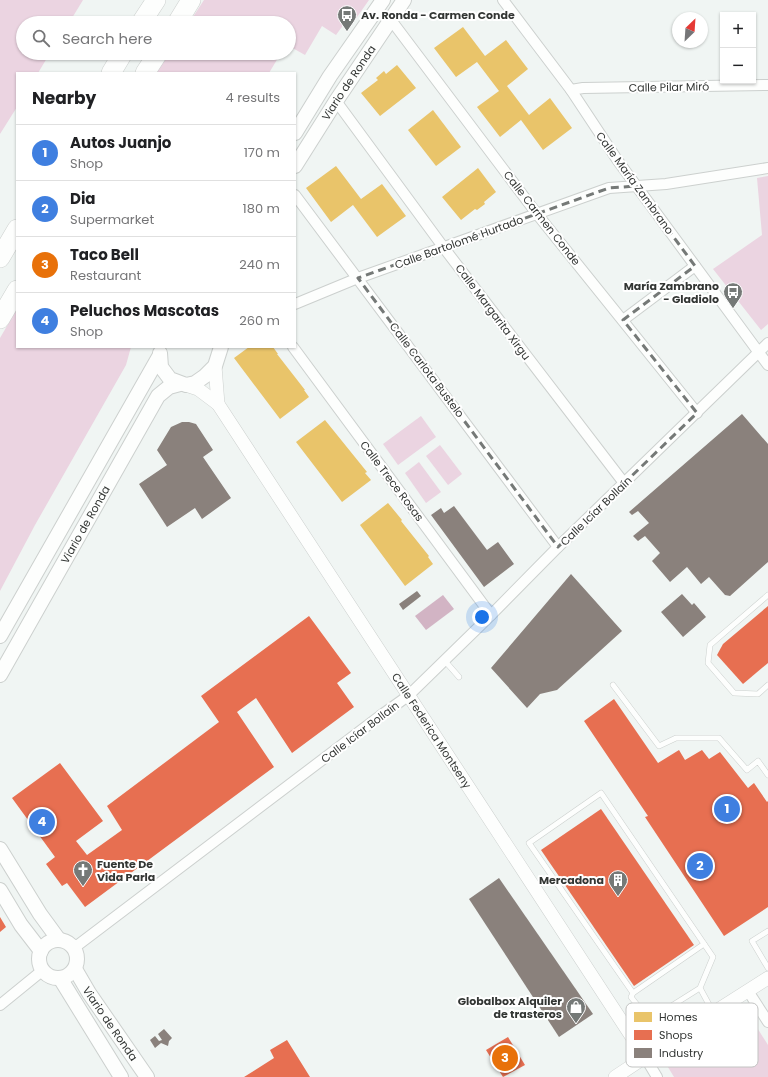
<!DOCTYPE html>
<meta charset="utf-8">
<style>
body{margin:0;font-family:Poppins,sans-serif;background:#f6f6f6;color:#202124}
.controls{position:absolute;right:12px;top:12px;display:grid;overflow:hidden;border-radius:0px;box-shadow:0 1px 3px #0004}
.controls button{width:36px;height:36px;display:grid;place-items:center;padding:0;border:0;border-bottom:1px solid #e0e0e0;background:#fff;color:#202124;font:20px sans-serif}
.compass{position:absolute;left:672px;top:12px;width:36px;height:36px;border-radius:50%;background:#fff;box-shadow:0 1px 3px #0004;rotate:25deg}
.you{position:absolute;left:482px;top:617px;width:14px;height:14px;margin:-10px;border:3px solid #fff;border-radius:50%;background:#1a73e8;box-shadow:0 0 0 6px #1a73e833}
.badge{display:grid;place-items:center;width:26px;height:26px;border-radius:50%;background:#111827;color:#fff;font-size:13px;font-weight:700}
.pin{position:absolute;translate:-50% -50%;border:2px solid #fff;box-shadow:0 1px 4px #0006}
.list{margin:0;padding:0;list-style:none}
h2{display:flex;justify-content:space-between;align-items:center;height:52px;margin:0;padding:0 16px;font-size:17px}
h2 small{font-size:13px;font-weight:400;color:#757577}
.list li{display:grid;grid-template-columns:26px 1fr auto;gap:12px;align-items:center;box-sizing:border-box;height:56px;padding:0 16px;border-top:1px solid #e0e0e0}
.list b{display:block;font-size:15px;white-space:nowrap}
.list p{margin:0;font-size:13px;white-space:nowrap;color:#757577}
.list em{font-size:13px;font-style:normal;color:#757577}
.icon{flex:none;width:22px;height:22px;fill:none;stroke:currentColor;stroke-width:2;stroke-linecap:round;stroke-linejoin:round}
.map{position:relative;flex:none;width:768px;height:1077px;overflow:hidden}
.search{position:absolute;background:#fff;box-shadow:0 1px 3px #0004;left:16px;top:16px;width:280px;height:44px;display:flex;align-items:center;gap:10px;box-sizing:border-box;padding:0 14px;border-radius:22px;color:#757577;font-size:15px}
.panel{position:absolute;background:#fff;box-shadow:0 1px 3px #0004;left:16px;top:72px;width:280px;height:276px;border-radius:0px}
.map>svg:first-child{display:block}
</style>
<div class="map">
<svg width="768" height="1077" viewBox="0 0 768 1077">
<rect width="100%" height="100%" fill="#f0f5f3"/>
<g fill="#ebd4e1">
<path d="M0 0H83L69 23H23V53H50L38 73H17V107L0 134Z"/>
<path d="M204 0H369L350 27 344 24 336 35 322 26 305 55 289 46V23H189Z"/>
<path d="M169 53H281L269 73H156Z"/>
<path d="M768 176V324L761 330 713 269 762 235 757 178Z"/>
<path d="M17 309V347H131L126 365 35 525 0 591V338Z"/>
<path d="M421 416 436 437 398 465 383 444Z"/>
<path d="M440 445 462 474 448 485 426 456Z"/>
<path d="M419 462 441 492 426 503 405 473Z"/>
<path d="M738 1011 749 1015 768 1045V1077H674L663 1059Z"/>
</g>
<path fill="#d2b4c4" d="M443 595 454 609 426 630 415 616Z"/>
<g fill="#e9c46a">
<path d="M463 27 485 56 506 40 528 69 507 86 529 115 550 98 572 128 543 150 521 120 500 137 477 107 499 91 477 62 456 77 434 48Z"/>
<path d="M397 65 416 88 380 116 361 93 378 80 376 78 384 71 386 74Z"/>
<path d="M433 110 461 147 436 166 408 130Z"/>
<path d="M336 166 361 199 382 184 406 216 377 237 353 205 331 222 306 188Z"/>
<path d="M478 168 496 192 484 202 485 204 477 210 475 209 461 220 442 197Z"/>
<path d="M249 347H273L278 354H277L305 390H304L309 397 280 419 234 358Z"/>
<path d="M325 420 367 472 365 473 371 480 342 502 296 442Z"/>
<path d="M388 503 402 520 401 521 429 556 428 557 433 564 405 586 360 525Z"/>
</g>
<g fill="#e76f51">
<path d="M768 606V663L743 684 717 655 723 644Z"/>
<path d="M309 616 351 673 337 683 354 707 292 753 256 698 237 712 274 767 85 907 67 883 62 886 46 864 55 857 12 798 60 763 103 821 76 841 87 855 122 830 107 806 219 722 201 696Z"/>
<path d="M614 699 658 763 679 750 685 760 702 750 709 759 720 752 748 788 754 783 767 802 768 801V907L724 936 645 817 648 816 584 721Z"/>
<path d="M601 809 694 945 634 986 541 850Z"/>
<path d="M0 917 6 927 0 932Z"/>
<path d="M508 1037 525 1065 503 1077 486 1050Z"/>
<path d="M287 1040 310 1077H244L274 1058 270 1050Z"/>
</g>
<g fill="#8a817c">
<path d="M742 414 768 444V562L730 596 725 595 709 577 701 584 687 567 670 582 652 561 660 553 645 536 638 541 633 536 649 523 638 511 632 515 629 512Z"/>
<path d="M182 422H189L196 424 213 450 203 457 231 498 202 519 195 508 167 527 139 484 167 465 157 450 171 427Z"/>
<path d="M454 506 487 550 498 542 514 564 484 587 431 515 441 508 444 513Z"/>
<path d="M571 574 622 631 557 690 540 694 527 708 491 668Z"/>
<path d="M417 591 421 596 403 610 399 604Z"/>
<path d="M682 594 692 605 694 603 706 617 683 637 661 612Z"/>
<path d="M499 878 593 1014 559 1037 469 899Z"/>
<path d="M164 1029 172 1038 169 1041 168 1046 161 1043 155 1048 150 1040 155 1036 159 1041 162 1040 158 1034Z"/>
</g>
<g fill="none" stroke-linecap="round" stroke-linejoin="round">
<defs>
<g id="service">
<path d="M768 595 710 645 708 663 734 693 758 694 768 685"/>
<path d="M445 661 459 677"/>
<path d="M613 685 659 746 676 738H719L747 770 758 761 768 775"/>
<path d="M768 931 752 941 768 968"/>
<path d="M700 988 649 1020 631 997 633 993 529 843 601 793 713 957 700 988 713 1012"/>
<path d="M633 993 704 944"/>
</g>
<g id="minor">
<path d="M503 0 571 90 618 161 768 365"/>
<path d="M391 20 537 214 697 413"/>
<path d="M571 90 583 88 768 85"/>
<path d="M336 101 444 248 624 483"/>
<path d="M295 195 558 547"/>
<path d="M295 304 358 278 609 188 666 184 768 168"/>
<path d="M623 320 695 266"/>
<path d="M293 347 491 615"/>
<path d="M74 948 380 716 408 696 491 615 558 547 768 343"/>
<path d="M748 991 768 1022"/>
<path d="M0 1005 43 970"/>
<path d="M645 1057 657 1077"/>
</g>
<g id="tertiary">
<path d="M215 366 218 404"/>
<path id="s1" d="M186 385 198 389 218 404 645 1057"/>
<path d="M615 1077 680 1034 768 978"/>
</g>
<g id="secondary">
<path d="M295 133 330 76 383 0"/>
<path id="s2" d="M295 166 336 101 404 0"/>
<path d="M160 353 161 367 170 379 186 385 195 383 205 376 215 366 221 347"/>
<path d="M0 636 160 355"/>
<path id="s3" d="M0 675 158 396 169 387 180 384"/>
<path d="M0 849 40 914 59 940"/>
<path d="M0 890 21 925 41 951"/>
<circle cx="58" cy="959" r="19"/>
<path id="s4" d="M75 969 89 993 147 1077"/>
<path d="M60 978 121 1077"/>
</g>
<g id="motorway">
<path d="M141 23 156 0"/>
<path d="M177 23 191 0"/>
<path d="M111 73 123 53"/>
<path d="M145 73 158 53"/>
<path d="M0 258 17 229"/>
<path d="M0 319 17 290"/>
</g>
</defs>
<use href="#service" stroke="#ccd0ce" stroke-width="6"/>
<use href="#minor" stroke="#ccd0ce" stroke-width="12"/>
<use href="#tertiary" stroke="#ccd0ce" stroke-width="14"/>
<use href="#secondary" stroke="#ccd0ce" stroke-width="16"/>
<use href="#motorway" stroke="#ccd0ce" stroke-width="20"/>
<use href="#service" stroke="#fdfefd" stroke-width="5"/>
<use href="#minor" stroke="#fdfefd" stroke-width="10"/>
<use href="#tertiary" stroke="#fdfefd" stroke-width="13"/>
<use href="#secondary" stroke="#fdfefd" stroke-width="14"/>
<use href="#motorway" stroke="#fdfefd" stroke-width="19"/>
</g>
<path fill="none" stroke="#757977" stroke-width="3" stroke-dasharray="8 5" stroke-linejoin="round" d="M636 186 695 266 623 320 697 413 558 547 358 278 609 188Z"/>
<defs>
<symbol id="bus-pin" viewBox="-11 -11 22 30"><path d="M0 17L-7.5 6A9.5 9.5 0 1 1 7.5 6Z" fill="#757977" stroke="#fff"/><path d="M-5-6H5V4H4V6H2V4H-2V6H-4V4H-5ZM-3.5-4V0h7V-4ZM-3.5 1.2v1.5H-2V1.2ZM2 1.2v1.5H3.5V1.2Z" fill="#fff"/></symbol>
<symbol id="church-pin" viewBox="-11 -11 22 30"><path d="M0 17L-7.5 6A9.5 9.5 0 1 1 7.5 6Z" fill="#757977" stroke="#fff"/><path d="M-1.2-6h2.4v3.5h3.3v2.4h-3.3V6h-2.4V-.1h-3.3v-2.4h3.3Z" fill="#fff"/></symbol>
<symbol id="building-pin" viewBox="-11 -11 22 30"><path d="M0 17L-7.5 6A9.5 9.5 0 1 1 7.5 6Z" fill="#757977" stroke="#fff"/><path d="M-4-6H4V6H1V3H-1V6H-4ZM-2.5-4.3h1.7v1.8h-1.7ZM.8-4.3h1.7v1.8H.8ZM-2.5-1h1.7V.8h-1.7ZM.8-1h1.7V.8H.8Z" fill="#fff"/></symbol>
<symbol id="shop-pin" viewBox="-11 -11 22 30"><path d="M0 17L-7.5 6A9.5 9.5 0 1 1 7.5 6Z" fill="#757977" stroke="#fff"/><path d="M-5-2.5h2.3a2.7 3.5 0 0 1 5.4 0H5L5.5 6h-11ZM-1.5-2.5h3a1.5 2.3 0 0 0-3 0Z" fill="#fff"/></symbol>
</defs>
<g fill-rule="evenodd">
<use href="#bus-pin" x="336" y="4" width="22" height="30"/>
<use href="#bus-pin" x="722" y="281" width="22" height="30"/>
<use href="#church-pin" x="72" y="859" width="22" height="30"/>
<use href="#building-pin" x="607" y="869" width="22" height="30"/>
<use href="#shop-pin" x="565" y="996" width="22" height="30"/>
</g>
<g text-anchor="middle" stroke-width="4" stroke-linejoin="round" paint-order="stroke">
<g font-size="11" font-weight="bold" fill="#333634" stroke="#fff" text-anchor="end">
<text x="361" y="19" text-anchor="start">Av. Ronda - Carmen Conde</text>
<text x="719" y="290">María Zambrano<tspan x="719" dy="13">- Gladiolo</tspan></text>
<text x="97" y="868" text-anchor="start">Fuente De<tspan x="97" dy="13">Vida Parla</tspan></text>
<text x="604" y="884">Mercadona</text>
<text x="562" y="1005">Globalbox Alquiler<tspan x="562" dy="13">de trasteros</tspan></text>
</g>
<g font-size="11" fill="#333634" stroke="#fff">
<text dy="4" stroke="none"><textPath href="#s2" startOffset="99">Viario de Ronda</textPath></text>
<text transform="translate(669 87) rotate(-1)" y="4">Calle Pilar Miró</text>
<text transform="translate(635 183) rotate(54)" y="4">Calle María Zambrano</text>
<text transform="translate(542 218) rotate(52)" y="4">Calle Carmen Conde</text>
<text transform="translate(459 242) rotate(-20)" y="4">Calle Bartolomé Hurtado</text>
<text transform="translate(493 312) rotate(53)" y="4">Calle Margarita Xirgu</text>
<text transform="translate(427 370) rotate(53)" y="4">Calle Carlota Bustelo</text>
<text transform="translate(392 481) rotate(53)" y="4">Calle Trece Rosas</text>
<text transform="translate(596 511) rotate(-44)" y="4">Calle Icíar Bollaín</text>
<text dy="4" stroke="none"><textPath href="#s3" startOffset="173">Viario de Ronda</textPath></text>
<text dy="4" stroke="none"><textPath href="#s1" startOffset="428">Calle Federica Montseny</textPath></text>
<text transform="translate(360 732) rotate(-37)" y="4">Calle Icíar Bollaín</text>
<text dy="4" stroke="none"><textPath href="#s4" startOffset="65">Viario de Ronda</textPath></text>
</g>
</g>
<rect x="626" y="1003" width="132" height="64" rx="6" fill="#fff" stroke="#c2c3c2" stroke-width="1"/>
<rect x="634" y="1012" width="18" height="10" fill="#e9c46a"/>
<rect x="634" y="1030" width="18" height="10" fill="#e76f51"/>
<rect x="634" y="1048" width="18" height="10" fill="#8a817c"/>
<g font-size="11" fill="#333634">
<text x="659" y="1021">Homes</text>
<text x="659" y="1039">Shops</text>
<text x="659" y="1057">Industry</text>
</g>
</svg>
<div class="controls">
<button>+</button>
<button>−</button>
</div>
<svg class="compass" viewBox="-18 -18 36 36"><path d="M0-13l5 13h-10z" fill="#e53935"/><path d="M0 13l5-13h-10z" fill="#757577"/></svg>
<div class="you"></div>
<div class="pin badge" style="left:727px;top:809px;background:#3f7fe0">1</div>
<div class="pin badge" style="left:700px;top:866px;background:#3f7fe0">2</div>
<div class="pin badge" style="left:505px;top:1058px;background:#e8710a">3</div>
<div class="pin badge" style="left:42px;top:822px;background:#3f7fe0">4</div>
<div class="search"><svg class="icon" aria-label="search" viewBox="0 0 24 24"><circle cx="10" cy="10" r="6"/><path d="M15 15l6 6"/></svg>Search here</div>
<section class="panel">
<h2>Nearby<small>4 results</small></h2>
<ul class="list">
<li><span class="badge" style="background:#3f7fe0">1</span><div><b>Autos Juanjo</b><p>Shop</p></div><em>170 m</em></li>
<li><span class="badge" style="background:#3f7fe0">2</span><div><b>Dia</b><p>Supermarket</p></div><em>180 m</em></li>
<li><span class="badge" style="background:#e8710a">3</span><div><b>Taco Bell</b><p>Restaurant</p></div><em>240 m</em></li>
<li><span class="badge" style="background:#3f7fe0">4</span><div><b>Peluchos Mascotas</b><p>Shop</p></div><em>260 m</em></li>
</ul>
</section>
</div>
